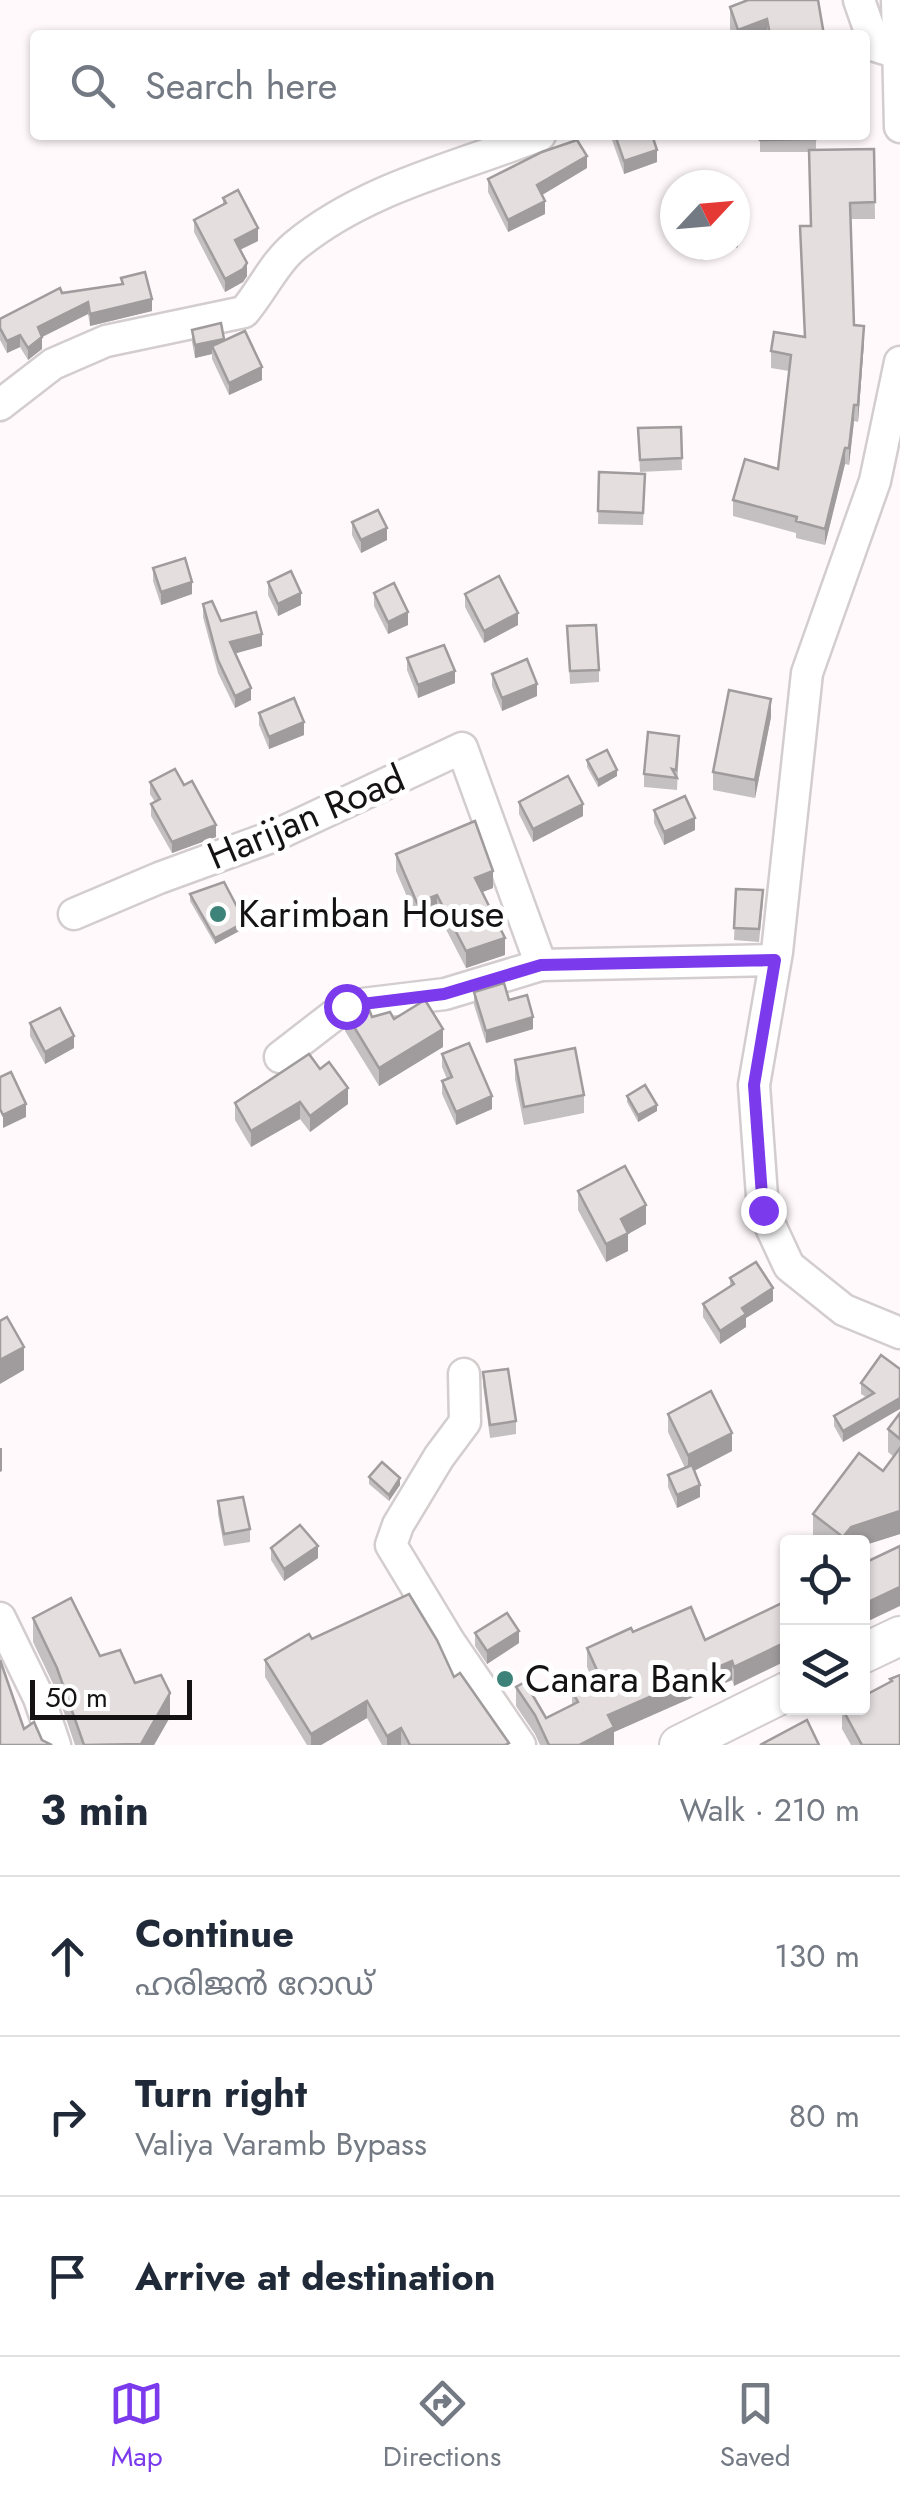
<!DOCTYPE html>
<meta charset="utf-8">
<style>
body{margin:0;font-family:Jost,"Noto Sans Malayalam",sans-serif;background:#f2f2f3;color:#1f2937}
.controls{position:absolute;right:30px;bottom:30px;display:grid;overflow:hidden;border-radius:10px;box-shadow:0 2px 8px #0004}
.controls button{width:90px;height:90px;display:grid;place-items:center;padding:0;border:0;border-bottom:2px solid #e0e1e3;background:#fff;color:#1f2937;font:50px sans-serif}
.compass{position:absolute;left:660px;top:170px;width:90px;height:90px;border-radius:50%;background:#fff;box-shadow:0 2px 8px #0004;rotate:64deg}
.scale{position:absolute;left:30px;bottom:25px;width:162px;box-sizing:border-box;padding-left:10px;border:5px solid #141212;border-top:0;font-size:28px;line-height:35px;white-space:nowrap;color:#141212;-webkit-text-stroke:8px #fff;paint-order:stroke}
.stop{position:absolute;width:30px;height:30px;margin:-22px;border:8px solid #7c3aed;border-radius:50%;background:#fff}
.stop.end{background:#7c3aed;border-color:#fff;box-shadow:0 2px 10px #0008}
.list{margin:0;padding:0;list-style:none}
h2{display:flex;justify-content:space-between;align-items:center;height:130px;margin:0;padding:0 40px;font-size:42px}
h2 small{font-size:32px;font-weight:400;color:#747a83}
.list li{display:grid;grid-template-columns:65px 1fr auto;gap:30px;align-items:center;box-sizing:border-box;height:160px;padding:0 40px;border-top:2px solid #e0e1e3}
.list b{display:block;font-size:38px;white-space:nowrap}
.list p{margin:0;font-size:32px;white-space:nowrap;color:#747a83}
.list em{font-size:32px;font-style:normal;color:#747a83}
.icon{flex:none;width:55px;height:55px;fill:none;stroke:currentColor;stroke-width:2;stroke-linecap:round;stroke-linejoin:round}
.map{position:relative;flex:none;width:900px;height:1745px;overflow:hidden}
.search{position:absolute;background:#fff;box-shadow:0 2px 8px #0004;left:30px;right:30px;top:30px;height:110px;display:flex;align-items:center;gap:25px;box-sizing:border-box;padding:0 35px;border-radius:10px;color:#747a83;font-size:38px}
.sheet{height:610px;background:#fff}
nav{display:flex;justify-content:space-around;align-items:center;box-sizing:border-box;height:140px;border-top:2px solid #e0e1e3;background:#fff;font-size:28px;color:#747a83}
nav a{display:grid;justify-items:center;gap:5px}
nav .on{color:#7c3aed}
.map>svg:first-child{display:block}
</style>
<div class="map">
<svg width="900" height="1745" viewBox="0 0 900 1745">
<rect width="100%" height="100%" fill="#fff9fb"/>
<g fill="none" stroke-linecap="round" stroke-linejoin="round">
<defs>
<g id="minor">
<path d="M859 0 875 46 898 53"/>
<path d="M897 0 900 127"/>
<path d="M900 362 875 481 807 673 777 952 754 1085 763 1210 789 1266 844 1310 900 1333"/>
<path d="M0 405 53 364 106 341 244 312C262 291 274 263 296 245 367 187 457 168 540 135"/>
<path d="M74 914 159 878 274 836 462 748 541 965"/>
<path d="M280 1057 346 1006 445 994 541 965 775 960"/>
<path d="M464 1374 465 1422 439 1457 398 1525 391 1545 449 1641 520 1745"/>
<path d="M0 1618 39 1698 55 1745"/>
</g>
<g id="major">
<path d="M862 1654 900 1636"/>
<path d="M679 1745 788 1691"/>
</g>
</defs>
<use href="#minor" stroke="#d3cdce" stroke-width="35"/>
<use href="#major" stroke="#d3cdce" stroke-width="42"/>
<use href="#minor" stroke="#fff" stroke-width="30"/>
<use href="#major" stroke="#fff" stroke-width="38"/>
</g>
<g fill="#c4bfc0">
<path d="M730 7 824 35H732L730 29Z"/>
<path d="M612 135H652L657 162 624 174 612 140Z"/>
<path d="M760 135H816V150L874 149 875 219H850L854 325 864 342 858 422 854 421 849 465 845 464 825 545 796 538V533L733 516V500L778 469 789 371 771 368V351L804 337 811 226 809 152H760Z"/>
<path d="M587 168 542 195 545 214 508 232 488 192V179Z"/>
<path d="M223 198 258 241 240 250 247 276 243 282 225 292 194 232V220L223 205Z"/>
<path d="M696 245H735L738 247 701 260Z"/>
<path d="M121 278 152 311 90 326 88 314 42 337V349L28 360 20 347 7 353 0 340V319L62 293 121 284Z"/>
<path d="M192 330 224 341 262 380 229 395 212 359V354L195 358 192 342Z"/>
<path d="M681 427 682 470 640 472 638 428Z"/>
<path d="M599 472 645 474 643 525 598 524Z"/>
<path d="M352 522 387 540 361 553 352 535Z"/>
<path d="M153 568 192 594 161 605 153 581Z"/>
<path d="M268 582 301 605 278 616 268 595Z"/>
<path d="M374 593 408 625 388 634 374 606Z"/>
<path d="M465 594 518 625 484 643 465 607Z"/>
<path d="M203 604 221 621 262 646 235 653 251 700 235 708 218 673 203 617Z"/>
<path d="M567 626 599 670V682L570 684Z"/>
<path d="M407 658 455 683 418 698 407 670Z"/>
<path d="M492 674 537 696 502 711 492 686Z"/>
<path d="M259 713 304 735 269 749 259 725Z"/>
<path d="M771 717 755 798 713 790V772Z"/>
<path d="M679 748 677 790 644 787V774Z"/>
<path d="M587 760 617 776 598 787 587 767Z"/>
<path d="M150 782 184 785 216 837 172 853 151 816V804L155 802 150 794Z"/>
<path d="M519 802 583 816 533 842 519 814Z"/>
<path d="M654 810 695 830 664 845 654 823Z"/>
<path d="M396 854 493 888 482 892 505 955 466 968 437 912 417 920 396 871Z"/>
<path d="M736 889 763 903 759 942 734 940Z"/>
<path d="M190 894 245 928 215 944 190 901Z"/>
<path d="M474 992 509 1000 533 1029 486 1043 474 1005Z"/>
<path d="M345 1012 394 1019 443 1047 379 1086 345 1031Z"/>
<path d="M30 1023 74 1048 45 1064 30 1036Z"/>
<path d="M442 1054 492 1109 456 1125 442 1094V1081L447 1079 442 1067Z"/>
<path d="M515 1060 584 1095V1113L524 1125 515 1079Z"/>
<path d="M320 1069 348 1104 310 1132 300 1119 251 1147 235 1120V1103Z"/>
<path d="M627 1096 657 1111 638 1122 627 1102Z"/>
<path d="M578 1191 646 1224 628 1234V1251L606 1262 578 1210Z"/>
<path d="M730 1278 773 1301 746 1318V1327L720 1344 703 1317V1304L730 1287Z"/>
<path d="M900 1369 843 1442 834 1426V1416L866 1397 861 1394V1383Z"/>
<path d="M483 1372 516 1421V1434L490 1438 483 1385Z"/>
<path d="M900 1413V1534L862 1546V1542H821L813 1537V1514L883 1471 894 1457 888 1452V1429Z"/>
<path d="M668 1414 732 1451 694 1471 700 1497 677 1508 668 1487V1475L685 1468 668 1432Z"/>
<path d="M369 1477 400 1485 389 1501 369 1484Z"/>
<path d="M218 1501 250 1529V1542L224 1546 218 1514Z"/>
<path d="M271 1548 318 1558 284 1581 271 1560Z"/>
<path d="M788 1600 734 1686 732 1680 614 1732V1745H540L535 1734 516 1706V1687L546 1718 572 1705V1691L593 1681 587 1667V1648L633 1632 705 1640Z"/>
<path d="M33 1618 100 1656 135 1683 170 1717 154 1745H75L57 1692 33 1642Z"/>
<path d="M475 1633 519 1643 487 1664 475 1646Z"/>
<path d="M312 1639 454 1677 509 1745H382L367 1718 321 1745H307L265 1677V1660Z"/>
<path d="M890 1679 900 1745H851L842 1729V1708L890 1682Z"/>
</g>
<g fill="#a09b9c">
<path d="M767 19V35H738V30Z"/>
<path d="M657 150V162L624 174V161Z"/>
<path d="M587 156V168L537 198V185Z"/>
<path d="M545 201V214L508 232V220Z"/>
<path d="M258 228V241L235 252V240Z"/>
<path d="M738 234V247L701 260V248L709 245H735V235Z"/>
<path d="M247 263V276L243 282 225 292V279Z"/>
<path d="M152 299V311L90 326V314Z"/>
<path d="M88 302V314L42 337V349L28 360V348L38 327Z"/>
<path d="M864 326V342L858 422V405Z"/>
<path d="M20 335V347L7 353V341Z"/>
<path d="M224 339V351L212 346V354L195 358V345Z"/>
<path d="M262 367V380L229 395V383Z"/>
<path d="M854 405V421L849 465V448Z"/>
<path d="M845 448V464L825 545V529Z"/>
<path d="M387 528V540L361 553V540Z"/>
<path d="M192 582V594L161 605V592Z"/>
<path d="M301 593V605L278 616V604Z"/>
<path d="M408 612V625L388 634V622Z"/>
<path d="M518 613V625L484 643V631Z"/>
<path d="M262 634V646L230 655V642Z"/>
<path d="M455 671V683L418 698V685Z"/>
<path d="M537 684V696L502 711V698Z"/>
<path d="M251 688V700L235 708V696Z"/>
<path d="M771 699V717L755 798V780Z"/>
<path d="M304 722V735L269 749V737Z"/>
<path d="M617 770V776L598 787V780Z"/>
<path d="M583 804V816L533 842V829Z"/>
<path d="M695 818V830L664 845V832Z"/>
<path d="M216 825V837L172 853V842Z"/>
<path d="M493 871V888L475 895V878Z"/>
<path d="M437 895V912L417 920V903Z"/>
<path d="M245 922V928L215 944V938Z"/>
<path d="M505 938V955L466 968V951Z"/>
<path d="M533 1017V1029L486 1043V1031Z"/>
<path d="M443 1029V1047L379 1086V1068Z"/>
<path d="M74 1036V1048L45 1064V1052Z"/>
<path d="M348 1088V1104L310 1132V1116Z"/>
<path d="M492 1096V1109L456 1125V1112Z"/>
<path d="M300 1102V1119L251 1147V1131Z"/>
<path d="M26 1104V1117L3 1128V1115Z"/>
<path d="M657 1105V1111L638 1122V1115Z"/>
<path d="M646 1205V1224L628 1234V1251L606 1262V1244L621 1219Z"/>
<path d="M773 1288V1301L746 1318V1327L720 1344V1331L742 1308Z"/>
<path d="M24 1347V1370L0 1384V1360Z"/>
<path d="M900 1398V1409L843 1442V1431Z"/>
<path d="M732 1433V1451L688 1474V1455Z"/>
<path d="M0 1448H2V1471L0 1472Z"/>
<path d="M400 1478V1485L389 1501V1495Z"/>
<path d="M700 1485V1497L677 1508V1495Z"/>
<path d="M900 1511V1534L862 1546V1542H843V1537L851 1527Z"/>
<path d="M318 1546V1558L284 1581V1569Z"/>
<path d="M900 1587V1606L862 1624V1605Z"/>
<path d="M519 1631V1643L487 1664V1651Z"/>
<path d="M788 1641V1660L734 1686V1667Z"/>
<path d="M732 1661V1680L614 1732V1745H579L608 1715Z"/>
<path d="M170 1693V1717L154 1745H140Z"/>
<path d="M367 1701V1718L321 1745H311V1734Z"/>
<path d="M401 1728V1745H387V1736Z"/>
</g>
<g fill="#e4dedf" stroke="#a09b9c" stroke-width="2.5">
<path d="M748 0H818L824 35H770L767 19 738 30 730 7Z"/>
<path d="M615 135H652L657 150 624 161Z"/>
<path d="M760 135H816V139L760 140Z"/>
<path d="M577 140 587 156 537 185 545 201 508 220 488 179 542 152Z"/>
<path d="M874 149 875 202 850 203 854 325 864 326 858 405H854L849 448H845L825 529 796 521 797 517 733 500 745 459 778 469 791 355 771 351 774 332 805 337 800 226H811L809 150Z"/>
<path d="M238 190 258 228 235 240 247 263 243 269 225 279 194 220 226 203 223 198Z"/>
<path d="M145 272 152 299 90 314 88 302 38 327 42 337 28 348 20 335 7 341 0 328V319L60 288 62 293 123 284 121 278Z"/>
<path d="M221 323 224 339 195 345 192 330Z"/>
<path d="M245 331 262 367 229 383 212 346Z"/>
<path d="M681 427 682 458 640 460 638 428Z"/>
<path d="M599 472 645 474 643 513 598 511Z"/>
<path d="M378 510 387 528 361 540 352 522Z"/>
<path d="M185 558 192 582 161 592 153 568Z"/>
<path d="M291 571 301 593 278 604 268 582Z"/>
<path d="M499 576 518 613 484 631 465 594Z"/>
<path d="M394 583 408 612 388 622 374 593Z"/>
<path d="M212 601 221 621 256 612 262 634 230 642 251 688 235 696 218 660 203 604Z"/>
<path d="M596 625 599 670 570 671 567 626Z"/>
<path d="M444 645 455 671 418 685 407 658Z"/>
<path d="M527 659 537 684 502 698 492 674Z"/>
<path d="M729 690 771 699 755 780 713 772Z"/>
<path d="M294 698 304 722 269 737 259 713Z"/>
<path d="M648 732 679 736 676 770 672 769 677 778 644 774Z"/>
<path d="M607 750 617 770 598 780 587 760Z"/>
<path d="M175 769 184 785 192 781 216 825 172 842 151 804 160 799 150 782Z"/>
<path d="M568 776 583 804 533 829 519 802Z"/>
<path d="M685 796 695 818 664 832 654 810Z"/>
<path d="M475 821 493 871 475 878 505 938 466 951 437 895 417 903 396 854Z"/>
<path d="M224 882 245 922 215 938 190 894Z"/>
<path d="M736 889 763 890 759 929 734 928Z"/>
<path d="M504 983 509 1000 527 995 533 1017 486 1031 474 992Z"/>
<path d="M425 1000 443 1029 379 1068 345 1012 367 1004 372 1017 390 1012 394 1019Z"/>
<path d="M60 1008 74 1036 45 1052 30 1023Z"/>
<path d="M469 1043 492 1096 456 1112 442 1081 452 1077 442 1054Z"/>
<path d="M575 1048 584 1095 524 1107 515 1060Z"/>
<path d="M309 1054 320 1069 329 1062 348 1088 310 1116 300 1102 251 1131 235 1103Z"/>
<path d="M11 1072 26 1104 3 1115 0 1109V1077Z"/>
<path d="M645 1085 657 1105 638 1115 627 1096Z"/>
<path d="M625 1166 646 1205 621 1219 628 1233 606 1244 578 1191Z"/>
<path d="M756 1262 773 1288 742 1308 746 1314 720 1331 703 1304 734 1284 730 1278Z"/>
<path d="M7 1317 24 1347 0 1360V1321Z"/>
<path d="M881 1355 900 1369V1398L843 1431 834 1416 874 1393 861 1383Z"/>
<path d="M508 1369 516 1421 490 1425 483 1372Z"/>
<path d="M711 1391 732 1433 688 1455 668 1414Z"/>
<path d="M900 1413V1439L888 1429Z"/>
<path d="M900 1448V1511L851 1527 843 1537 813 1514 859 1453 883 1471Z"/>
<path d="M382 1462 400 1478 389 1495 369 1477Z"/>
<path d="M692 1465 700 1485 677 1495 668 1475Z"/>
<path d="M243 1497 250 1529 224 1534 218 1501Z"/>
<path d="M300 1525 318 1546 284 1569 271 1548Z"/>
<path d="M900 1546V1587L862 1605V1564Z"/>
<path d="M409 1594 437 1640 454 1677 460 1673 509 1743 505 1745H410L401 1728 387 1736 367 1701 311 1734 265 1660 309 1634 312 1639Z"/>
<path d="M71 1598 100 1656 120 1650 135 1683 161 1675 170 1693 141 1744 84 1745 57 1668 33 1618Z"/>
<path d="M788 1600V1641L734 1667 732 1661 608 1715 614 1727 579 1745H549L535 1715 516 1687 525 1682 546 1718 578 1702 572 1691 600 1677 587 1648 631 1628 633 1632 691 1607 705 1640Z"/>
<path d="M507 1613 519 1631 487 1651 475 1633Z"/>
<path d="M0 1660 24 1729 34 1722 42 1740 52 1745H0Z"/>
<path d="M900 1675V1745H862L842 1708H862V1697L892 1681 890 1679Z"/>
<path d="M807 1720 819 1745H760Z"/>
</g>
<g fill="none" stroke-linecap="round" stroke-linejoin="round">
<path stroke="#7c3aed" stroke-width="12" d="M346 1006 444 994 541 965 775 960 754 1085 763 1210"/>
</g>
<g fill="#3e8379" stroke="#fff" stroke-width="4">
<circle cx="218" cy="914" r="10"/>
<circle cx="505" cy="1679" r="10"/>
</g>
<g text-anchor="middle" stroke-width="10" stroke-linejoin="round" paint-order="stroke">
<g font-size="38" fill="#141212" stroke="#fff">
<text transform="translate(306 817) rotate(-23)" y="13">Harijan Road</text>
</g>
<g font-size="38" fill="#141212" stroke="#fff" text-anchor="start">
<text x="238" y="927">Karimban House</text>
<text x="525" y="1692">Canara Bank</text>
</g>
</g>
</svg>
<div class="controls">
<button><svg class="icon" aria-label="locate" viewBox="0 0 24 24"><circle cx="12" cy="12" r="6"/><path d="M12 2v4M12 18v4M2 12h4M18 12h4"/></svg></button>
<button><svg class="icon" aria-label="layers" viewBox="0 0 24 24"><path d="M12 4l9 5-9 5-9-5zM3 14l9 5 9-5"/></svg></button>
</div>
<svg class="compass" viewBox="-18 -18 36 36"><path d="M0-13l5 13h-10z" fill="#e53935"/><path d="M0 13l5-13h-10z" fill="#747a83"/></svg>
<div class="scale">50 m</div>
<div class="stop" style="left:346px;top:1006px"></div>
<div class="stop end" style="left:763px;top:1210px"></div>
<div class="search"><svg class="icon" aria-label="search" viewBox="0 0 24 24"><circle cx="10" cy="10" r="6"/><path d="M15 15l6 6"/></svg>Search here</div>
</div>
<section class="sheet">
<h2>3 min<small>Walk · 210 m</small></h2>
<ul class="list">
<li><svg class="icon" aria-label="ahead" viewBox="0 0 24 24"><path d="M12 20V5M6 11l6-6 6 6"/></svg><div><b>Continue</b><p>ഹരിജൻ റോഡ്</p></div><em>130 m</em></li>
<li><svg class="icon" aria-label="right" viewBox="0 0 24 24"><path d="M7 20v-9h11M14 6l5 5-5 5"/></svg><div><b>Turn right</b><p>Valiya Varamb Bypass</p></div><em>80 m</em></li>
<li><svg class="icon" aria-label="arrive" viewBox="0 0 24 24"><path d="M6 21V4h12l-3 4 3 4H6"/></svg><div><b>Arrive at destination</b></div></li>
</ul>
</section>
<nav>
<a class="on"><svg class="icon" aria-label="map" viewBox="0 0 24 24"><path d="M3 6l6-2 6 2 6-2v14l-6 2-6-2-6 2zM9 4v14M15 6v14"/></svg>Map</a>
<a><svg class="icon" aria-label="directions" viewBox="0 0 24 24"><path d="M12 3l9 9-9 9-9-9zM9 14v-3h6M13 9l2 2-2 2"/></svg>Directions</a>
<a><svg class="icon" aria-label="saved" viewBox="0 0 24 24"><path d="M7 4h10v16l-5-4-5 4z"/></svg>Saved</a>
</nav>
